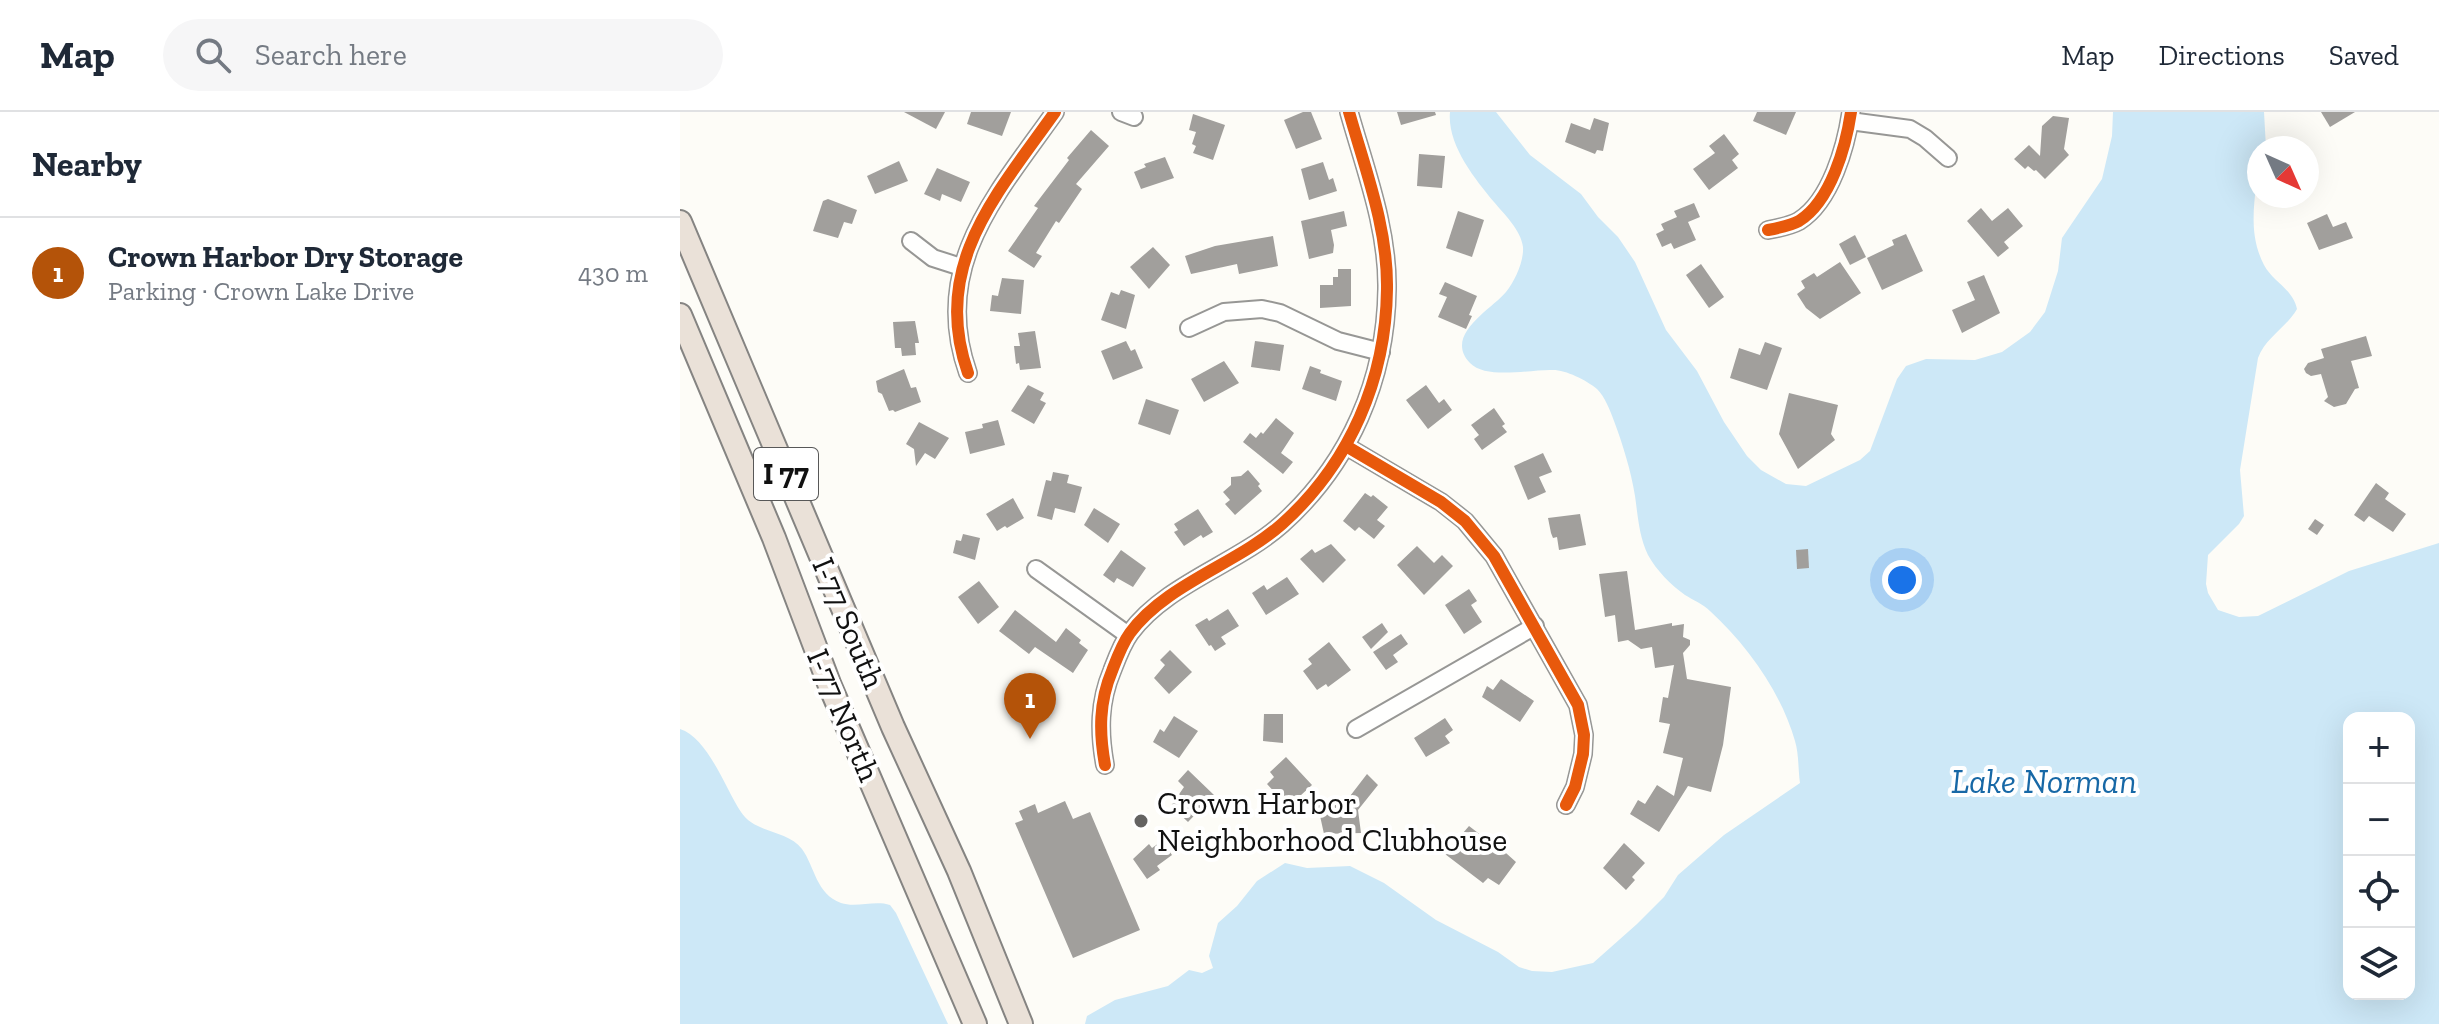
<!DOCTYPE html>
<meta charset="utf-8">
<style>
body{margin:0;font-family:"Zilla Slab",serif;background:#f6f6f7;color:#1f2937}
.controls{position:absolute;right:24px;bottom:24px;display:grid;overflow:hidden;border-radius:16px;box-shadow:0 8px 32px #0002}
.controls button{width:72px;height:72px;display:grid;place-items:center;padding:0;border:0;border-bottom:2px solid #e0e1e3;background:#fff;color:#1f2937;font:40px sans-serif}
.compass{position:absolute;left:1567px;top:24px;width:72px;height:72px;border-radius:50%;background:#fff;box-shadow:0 8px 32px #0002;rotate:135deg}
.you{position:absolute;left:1222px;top:468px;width:28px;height:28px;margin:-20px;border:6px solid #fff;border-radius:50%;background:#1a73e8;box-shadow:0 0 0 12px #1a73e833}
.badge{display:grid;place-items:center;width:52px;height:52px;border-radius:50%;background:#b45309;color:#fff;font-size:26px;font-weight:700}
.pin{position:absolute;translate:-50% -66px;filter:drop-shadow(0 2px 4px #0008)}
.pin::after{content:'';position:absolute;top:42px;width:28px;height:24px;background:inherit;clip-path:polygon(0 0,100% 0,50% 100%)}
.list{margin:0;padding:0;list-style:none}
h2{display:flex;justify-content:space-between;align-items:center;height:104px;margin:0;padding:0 32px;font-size:34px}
h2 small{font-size:26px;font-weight:400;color:#747a83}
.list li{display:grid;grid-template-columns:52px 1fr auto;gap:24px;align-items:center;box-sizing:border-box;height:112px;padding:0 32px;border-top:2px solid #e0e1e3}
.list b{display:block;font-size:30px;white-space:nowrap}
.list p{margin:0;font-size:26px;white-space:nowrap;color:#747a83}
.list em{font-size:26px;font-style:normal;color:#747a83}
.icon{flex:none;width:44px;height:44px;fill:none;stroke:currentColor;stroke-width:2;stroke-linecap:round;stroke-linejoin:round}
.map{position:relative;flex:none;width:1759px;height:912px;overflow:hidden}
header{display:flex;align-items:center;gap:48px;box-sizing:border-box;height:112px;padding:0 40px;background:#fff;border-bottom:2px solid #e0e1e3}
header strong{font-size:38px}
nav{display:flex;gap:44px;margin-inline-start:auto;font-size:28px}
.search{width:560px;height:72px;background:#f6f6f7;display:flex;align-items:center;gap:20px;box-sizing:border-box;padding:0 28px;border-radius:44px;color:#747a83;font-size:30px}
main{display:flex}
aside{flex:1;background:#fff}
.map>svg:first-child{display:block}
</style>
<header>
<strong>Map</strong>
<div class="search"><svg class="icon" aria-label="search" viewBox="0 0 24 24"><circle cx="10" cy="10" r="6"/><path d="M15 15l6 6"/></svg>Search here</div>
<nav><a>Map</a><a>Directions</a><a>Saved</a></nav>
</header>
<main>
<aside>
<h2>Nearby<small></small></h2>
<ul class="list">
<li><span class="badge">1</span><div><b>Crown Harbor Dry Storage</b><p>Parking · Crown Lake Drive</p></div><em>430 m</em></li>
</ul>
</aside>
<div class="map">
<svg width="1759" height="912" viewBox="0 0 1759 912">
<rect width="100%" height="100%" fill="#fdfcf7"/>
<g fill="#cde8f7" fill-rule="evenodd">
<path d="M770 0H816L850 43 901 82 918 105 938 125 955 150 986 218 1017 259 1044 310 1067 344 1081 358 1106 372 1126 374 1180 348 1190 339 1217 267 1226 254 1246 247 1295 248 1322 240 1350 220 1365 200 1378 159 1382 126 1422 67 1432 24 1433 0H1584L1586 36H1579C1579 77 1564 114 1584 153 1593 170 1613 177 1617 197 1606 216 1586 225 1578 246L1560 358 1564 404 1559 412 1528 443 1526 472 1528 481 1538 498 1559 505 1578 504 1669 459 1759 431V912H405L407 904 435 888 488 874 509 858 522 861 533 856 529 844 538 811 557 794 577 769 605 751 627 756 670 754 704 771 756 808 818 840 839 855 852 859 872 860 913 851 957 812 984 785 998 763 1044 723 1120 671C1118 658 1119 642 1115 629 1101 580 1067 533 1030 499 1023 492 1013 488 1005 483 991 473 976 458 968 443 959 424 958 405 955 384 951 359 943 333 934 309 930 298 925 285 917 277 906 268 886 258 873 258 852 257 806 268 790 251 763 223 812 197 826 180 835 169 844 149 843 135 841 118 824 102 814 90 794 66 767 32 770 0ZM1669 606H1729V882H1669Z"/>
<path d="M0 617C28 626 45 676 61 700 75 722 107 717 122 737 135 755 136 782 161 791 176 796 195 788 210 793L216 801 268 912H0Z"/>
</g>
<g fill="#a19f9c">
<path d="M224 0H265L256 17Z"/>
<path d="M291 0H331L322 24 287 12Z"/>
<path d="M623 0H631L642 27 616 37 604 8Z"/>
<path d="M717 0H755L756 3 721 13Z"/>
<path d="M1077 0H1116L1106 23 1073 9Z"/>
<path d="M1641 0H1675L1650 15Z"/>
<path d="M513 2 545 13 533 48 513 41 516 34 512 32 516 20 509 18Z"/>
<path d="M1373 4 1389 6 1384 37 1389 43 1365 67 1356 58 1354 59 1348 54 1345 57 1334 47 1349 33 1360 44 1362 14Z"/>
<path d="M914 6 929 11 923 39 917 38 915 42 885 30 891 11 910 18Z"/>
<path d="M411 18 429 34 396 72 402 77 379 111 376 109 356 141 362 144 354 156 328 139 358 96 354 94 389 48 387 46Z"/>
<path d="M1044 22 1059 42 1052 48 1058 56 1029 78 1013 57 1035 41 1029 34Z"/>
<path d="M739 42 765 44 762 76 737 74Z"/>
<path d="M485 45 494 66 461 77 454 60 466 55 464 52Z"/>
<path d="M219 49 228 69 195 82 187 64Z"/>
<path d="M643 50 649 68 653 66 657 79 629 88 621 57Z"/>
<path d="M257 56 290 70 281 90 262 82 260 89 244 82Z"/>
<path d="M148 87 177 98 172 112 164 110 158 126 133 119 143 89Z"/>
<path d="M1014 91 1020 105 1008 110 1016 128 994 137 991 131 982 135 976 122 984 118 981 112 997 105 994 99Z"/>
<path d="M1301 96 1312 109 1328 96 1343 114 1324 130 1329 136 1318 145 1287 109Z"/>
<path d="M664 99 667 114 651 118 654 133 653 141 629 147 621 109Z"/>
<path d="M778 99 804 108 792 145 766 136Z"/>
<path d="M1647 102 1653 115 1666 110 1673 126 1639 138 1627 111Z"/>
<path d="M1226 122 1243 159 1202 178 1187 146 1214 133 1212 128Z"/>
<path d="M1175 123 1186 145 1170 153 1159 132Z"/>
<path d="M593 124 598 154 559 162 557 152 511 162 505 144 535 134Z"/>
<path d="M473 135 490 153 469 177 450 155Z"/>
<path d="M1160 150 1181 181 1140 207 1126 196 1117 182 1125 176 1121 169 1134 161 1137 165Z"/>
<path d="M1021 152 1044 185 1029 196 1006 163Z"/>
<path d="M658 157H671V194L640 196V173H653V165H658Z"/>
<path d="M1304 163 1320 201 1282 221 1272 198 1295 188 1287 170Z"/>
<path d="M322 166 344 168 341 202 310 199 312 183 318 184Z"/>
<path d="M765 170 797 184 789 203 792 204 786 217 758 205 767 185 759 182Z"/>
<path d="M441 178 455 183 446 217 421 208 431 180 439 183Z"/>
<path d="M235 209 239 231H235L236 243 222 244 221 236H215L213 210Z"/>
<path d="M355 219 361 256 340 258 339 251 336 252 334 234H340L338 221Z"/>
<path d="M1686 224 1692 244 1671 249 1679 276 1675 277 1666 292 1654 295 1644 289 1648 285 1641 262 1631 264 1626 261 1624 257 1628 251 1644 246 1641 237Z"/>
<path d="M446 229 451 239 455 237 463 256 433 268 421 239Z"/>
<path d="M575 229 604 233 600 259 571 255Z"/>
<path d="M1085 230 1102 236 1087 278 1050 266 1059 236 1080 243Z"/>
<path d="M544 249 559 271 524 290 511 267Z"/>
<path d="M630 254 641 258 640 261 662 269 656 289 622 277Z"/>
<path d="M224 257 231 276 236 275 241 290 215 300 213 298 209 299 202 282 198 280 196 269Z"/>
<path d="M348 273 364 281 360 288 366 291 354 312 331 299Z"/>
<path d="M746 273 759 291 764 287 772 298 748 317 726 288Z"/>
<path d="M1109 281 1158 293 1151 322 1155 328 1118 357 1099 322Z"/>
<path d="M466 287 499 298 490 323 458 312Z"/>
<path d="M814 296 825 312 822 314 827 320 802 338 794 327 799 323 791 313Z"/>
<path d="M596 306 614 321 601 341 613 350 603 362 563 330 570 321 576 326 581 320 583 322Z"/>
<path d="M318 308 325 333 290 342 285 320 303 316 302 312Z"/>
<path d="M239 310 269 326 255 347 245 341 236 354 234 337 226 332Z"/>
<path d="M863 341 872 360 859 365 866 380 848 388 834 354Z"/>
<path d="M568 358 580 372 578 374 582 379 555 403 545 392 550 388 543 380 551 373V365L561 364Z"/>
<path d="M373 360 389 363 387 371 402 375 395 401 375 396 372 408 357 404 366 368 371 369Z"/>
<path d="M1696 371 1709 381 1705 387 1726 402 1713 420 1689 404 1684 410 1674 403Z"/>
<path d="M685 381 691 385 693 383 708 395 697 408 705 414 694 427 679 415 675 419 663 409Z"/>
<path d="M333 386 344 406 327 416 325 414 317 419 306 402Z"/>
<path d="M414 396 440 412 428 431 404 413Z"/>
<path d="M518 397 533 420 523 426 521 423 504 434 494 420 498 418 494 412Z"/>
<path d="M900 402 906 433 879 438 877 425 873 426 871 421 868 406Z"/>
<path d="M1635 407 1644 413 1637 423 1628 417Z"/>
<path d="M283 422 300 426 295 448 273 441 276 428 281 429Z"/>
<path d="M651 432 666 448 643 471 620 447 632 437 635 441Z"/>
<path d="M737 434 754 451 762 443 773 454 744 483 717 453Z"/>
<path d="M1128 437 1129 456 1117 457 1116 438Z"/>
<path d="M441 438 466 456 453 475 437 466 434 471 423 463Z"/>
<path d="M947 459 955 518 992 511V514L1004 512 1003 525 1010 528V533L1003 541 1007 567 1051 575 1043 633 1031 680 1008 674 979 720 950 702 958 688 965 692 977 673 994 684 1003 646 983 641 990 612 979 610 983 585 988 586 994 553 975 556 972 535 961 537 948 528 938 530 935 503 925 505 919 462Z"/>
<path d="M607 465 619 482 586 503 572 481 584 473 587 478Z"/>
<path d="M299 469 319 495 298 512 278 485Z"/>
<path d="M789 477 797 489 791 493 802 510 784 522 765 493Z"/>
<path d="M548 497 559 514 541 525 546 532 535 539 531 533 529 534 515 513 527 506 529 509Z"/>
<path d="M335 498 376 530 386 516 401 528 399 531 408 538 393 561 355 535 349 542 319 519Z"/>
<path d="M702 511 708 520 691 537 682 525Z"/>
<path d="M721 522 728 532 713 543 718 550 706 558 693 540Z"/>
<path d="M649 530 671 558 648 575 646 572 637 578 623 559 632 552 628 547Z"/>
<path d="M490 538 512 560 489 582 474 566 485 553 480 548Z"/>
<path d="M821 567 854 589 840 610 802 585 807 574 813 578Z"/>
<path d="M584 602H603V631L583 629Z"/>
<path d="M494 604 518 619 499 646 473 630 480 617 484 620Z"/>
<path d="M765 606 773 618 765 624 770 631 746 645 734 626Z"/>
<path d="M606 645 632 673 608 695 587 672 594 665 590 660Z"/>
<path d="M508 658 534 683 508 710 491 694 504 675 498 669Z"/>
<path d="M687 662 698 673 678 698 681 721 644 722 637 690 667 688Z"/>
<path d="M385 689 393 707 410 700 460 818 393 846 335 711 343 708 339 699 355 692 358 701Z"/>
<path d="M789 714 806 727 808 725 836 750 819 773 808 766 803 771 765 742Z"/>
<path d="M482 729 492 743 477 754 480 758 467 767 453 747 469 732 472 736Z"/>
<path d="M944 731 965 751 952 765 955 768 946 778 923 756Z"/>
</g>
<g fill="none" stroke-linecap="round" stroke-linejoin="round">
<defs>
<g id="minor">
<path d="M441 0 454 5"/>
<path d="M1170 9 1230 17 1245 26 1268 46"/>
<path d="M1088 118C1099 116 1110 114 1119 109 1151 89 1166 34 1171 0"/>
<path d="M231 129 253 146 281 155"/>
<path d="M509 216 544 200 582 197 600 201 658 229 701 240"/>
<path d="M288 261C250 154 317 82 375 0"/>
<path d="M666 334 761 390 785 409 814 444 898 593 904 623 903 642 895 675 886 693"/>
<path d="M356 457 448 523"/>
<path d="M676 617 855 514"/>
<path d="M425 653C419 620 419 590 432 559 437 546 442 532 450 521 486 472 557 452 602 412 670 351 706 267 707 177 708 116 685 57 669 0"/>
</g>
<g id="highway">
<path d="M0 110 213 615 279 759 341 912"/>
<path d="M0 203 94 426 150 574 295 912"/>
</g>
</defs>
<use href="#minor" stroke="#979795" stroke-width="20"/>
<use href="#highway" stroke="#858482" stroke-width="26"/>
<use href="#minor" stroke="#fffffe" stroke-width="16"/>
<use href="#highway" stroke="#eae1d8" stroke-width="22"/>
<defs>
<g id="cycleway">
<path d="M1088 118C1099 116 1110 114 1119 109 1151 89 1166 34 1171 0"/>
<path d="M288 261C250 154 317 82 375 0"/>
<path d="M666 334 761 390 785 409 814 444 898 593 904 623 903 642 895 675 886 693"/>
<path d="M425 653C419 620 419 590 432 559 437 546 442 532 450 521 486 472 557 452 602 412 670 351 706 267 707 177 708 116 685 57 669 0"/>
</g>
</defs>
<use href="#cycleway" stroke="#fff" stroke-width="17"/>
<use href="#cycleway" stroke="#e8590c" stroke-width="12"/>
</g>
<circle fill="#646362" stroke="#fff" stroke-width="3" cx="461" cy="709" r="8"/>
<g text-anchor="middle" stroke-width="8" stroke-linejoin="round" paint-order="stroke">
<rect fill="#fff" stroke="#585858" stroke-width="2" x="74" y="336" width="64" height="52" rx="6"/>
<g font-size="30" font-weight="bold" fill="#111">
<text x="106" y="372">I 77</text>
</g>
<g font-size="32" fill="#111" stroke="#fff">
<text transform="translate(169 511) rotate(67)" y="11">I-77 South</text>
<text transform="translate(164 603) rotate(67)" y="11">I-77 North</text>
</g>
<g font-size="32" fill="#111" stroke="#fff" text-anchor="start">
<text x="477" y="702">Crown Harbor<tspan x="477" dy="37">Neighborhood Clubhouse</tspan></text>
</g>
<g font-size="34" font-style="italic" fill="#1768a6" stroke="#fff">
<text x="1364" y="681">Lake Norman</text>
</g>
</g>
</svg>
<div class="controls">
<button>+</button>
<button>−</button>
<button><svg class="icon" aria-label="locate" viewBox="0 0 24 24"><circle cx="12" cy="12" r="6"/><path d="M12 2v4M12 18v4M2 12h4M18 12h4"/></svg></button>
<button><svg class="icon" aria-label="layers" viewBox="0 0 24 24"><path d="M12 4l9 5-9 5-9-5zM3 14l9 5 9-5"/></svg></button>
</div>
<svg class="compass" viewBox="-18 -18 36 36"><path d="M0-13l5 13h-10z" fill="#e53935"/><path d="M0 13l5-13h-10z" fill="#747a83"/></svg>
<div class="you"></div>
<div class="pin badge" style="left:350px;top:627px">1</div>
</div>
</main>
